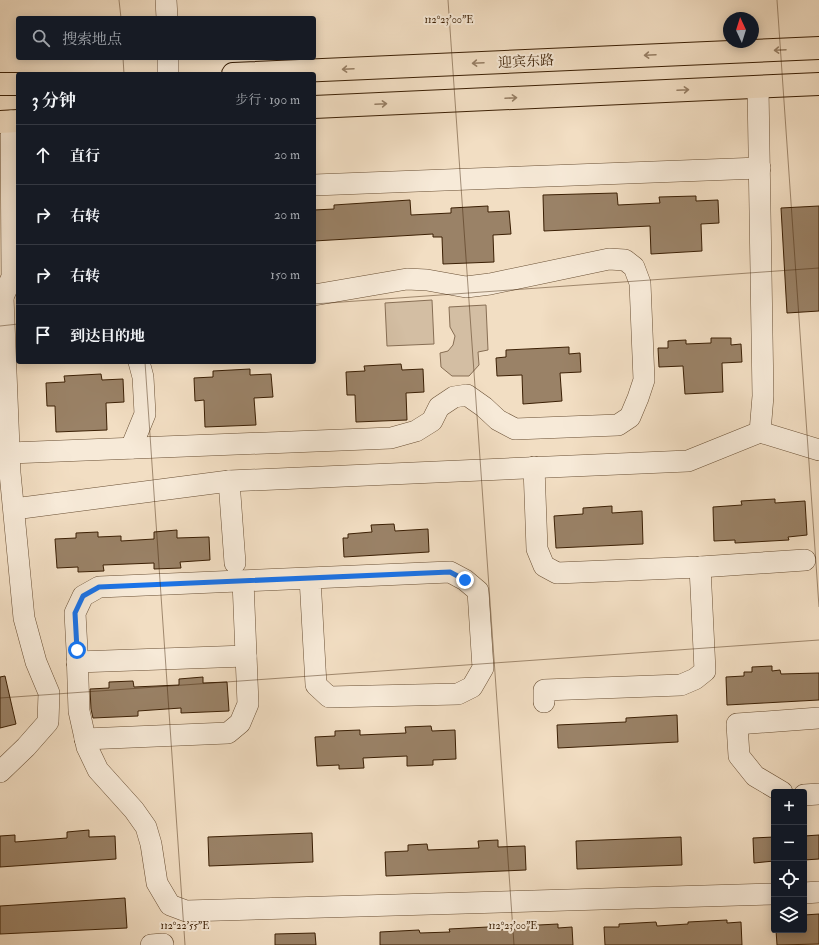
<!DOCTYPE html>
<html lang="zh">
<meta charset="utf-8">
<style>
body{margin:0;font-family:"IM FELL Double Pica","Noto Serif SC",serif;background:#20242c;color:#f1f3f6}
.controls{position:absolute;right:12px;bottom:12px;display:grid;overflow:hidden;border-radius:4px;box-shadow:0 2px 10px #0003}
.controls button{width:36px;height:36px;display:grid;place-items:center;padding:0;border:0;border-bottom:1px solid #363941;background:#171b24;color:#f1f3f6;font:20px sans-serif}
.compass{position:absolute;left:723px;top:12px;width:36px;height:36px;border-radius:50%;background:#171b24;box-shadow:0 2px 10px #0003;rotate:356deg}
.stop{position:absolute;width:12px;height:12px;margin:-9px;border:3px solid #1a73e8;border-radius:50%;background:#fff}
.stop.end{background:#1a73e8;border-color:#fff;box-shadow:0 1px 4px #0008}
.list{margin:0;padding:0;list-style:none}
h2{display:flex;justify-content:space-between;align-items:center;height:52px;margin:0;padding:0 16px;font-size:17px}
h2 small{font-size:13px;font-weight:400;color:#9ea1a6}
.list li{display:grid;grid-template-columns:26px 1fr auto;gap:12px;align-items:center;box-sizing:border-box;height:60px;padding:0 16px;border-top:1px solid #363941}
.list b{display:block;font-size:15px;white-space:nowrap}
.list em{font-size:13px;font-style:normal;color:#9ea1a6}
.icon{flex:none;width:22px;height:22px;fill:none;stroke:currentColor;stroke-width:2;stroke-linecap:round;stroke-linejoin:round}
.map{position:relative;flex:none;width:819px;height:945px;overflow:hidden}
.search{position:absolute;background:#171b24;box-shadow:0 2px 10px #0003;left:16px;top:16px;width:300px;height:44px;display:flex;align-items:center;gap:10px;box-sizing:border-box;padding:0 14px;border-radius:4px;color:#9ea1a6;font-size:15px}
.panel{position:absolute;background:#171b24;box-shadow:0 2px 10px #0003;left:16px;top:72px;width:300px;height:292px;border-radius:4px}
.map>svg:first-child{display:block}
</style>
<div class="map">
<svg width="819" height="945" viewBox="0 0 819 945">
<rect width="100%" height="100%" fill="#f2dec3"/>
<filter id="stains"><feTurbulence type="fractalNoise" baseFrequency=".005" numOctaves="4"/><feColorMatrix values="0 0 0 0 .2 0 0 0 0 .09 0 0 0 0 .02 0 0 0 .5 -.17"/></filter>
<radialGradient id="worn" r=".72"><stop offset=".6" stop-color="#630" stop-opacity="0"/><stop offset="1" stop-color="#630" stop-opacity=".3"/></radialGradient>
<g fill="#d3bea3" stroke="#876e54">
<path d="M432 300 434 344 387 346 385 303Z"/>
<path d="M486 305 488 350 478 352 479 365 469 376H452L441 367 440 353 448 351 453 345 455 336 450 327 449 307Z"/>
</g>
<g fill="#9a8267" stroke="#3b1f04">
<path d="M617 193 618 205 660 203 659 197 696 196V201L718 200 719 223 701 224 702 251 651 254 650 226 544 231 543 195Z"/>
<path d="M410 200 411 215 451 213V208L488 206V212L509 211 511 234 493 235 494 262 443 264 442 237H433V234L314 241V210L334 209V205Z"/>
<path d="M819 206V311L787 313 781 208Z"/>
<path d="M711 338H731V345L741 344 742 362 722 363 723 392 685 394 683 366 659 367 658 348H668V341L686 340V344L711 343Z"/>
<path d="M569 347V354L580 353 581 372 560 373 562 401 523 404 522 375 497 376 496 358 506 357V350Z"/>
<path d="M401 364 402 370 423 369 424 392 406 393 407 420 356 422 355 395H347L346 372 365 371 364 366Z"/>
<path d="M250 369V375L271 374 273 397 254 398 256 425 205 427 204 400 195 401 194 378 213 377V371Z"/>
<path d="M101 374 102 380 123 379 124 402 106 403 107 430 56 432 55 406H47L46 383 65 382 64 376Z"/>
<path d="M775 499V503L805 501 807 535 788 537 789 540 735 543V540L714 541 713 507 742 505 741 501Z"/>
<path d="M612 506V513L642 511 643 544 556 548 554 516 583 514V508Z"/>
<path d="M394 524 395 531 428 529 429 552 344 557 343 538H348V534L372 532 371 525Z"/>
<path d="M177 530V538L209 537 210 560 180 562 181 568 154 569V563L103 565 104 571 78 572V567L57 568 55 539 76 538V533L98 532V537L121 536V541L154 539V532Z"/>
<path d="M772 666V671L780 670 781 674 819 673V700L727 705 726 677 744 676V672H752V667Z"/>
<path d="M5 676 16 724 0 728V677Z"/>
<path d="M203 677V683L227 682 229 711 181 713V708L138 711V716L93 718 91 709 90 689 109 688V682L133 681 134 687 179 685V679Z"/>
<path d="M677 715 678 742 558 748 557 725 626 722V718Z"/>
<path d="M431 726 432 731 455 730 456 759 433 760V765L407 766V756L363 758 364 768 339 769V765L317 766 315 737 335 736V731L360 730V735L406 733 405 727Z"/>
<path d="M89 830V837L115 836 116 859 0 867V836L15 835V842L67 838V832Z"/>
<path d="M312 833 313 862 209 866 208 837Z"/>
<path d="M819 835V859L804 860V836Z"/>
<path d="M681 837 682 865 577 869 576 841Z"/>
<path d="M774 837V861L754 863 753 838Z"/>
<path d="M498 840V847L525 846 526 870 386 876 385 852 408 851V845L427 844 428 850 479 848 478 841Z"/>
<path d="M125 898 127 928 0 934V906Z"/>
<path d="M819 914V944L777 945 776 930H804V915Z"/>
<path d="M727 920V923L741 922 742 945H605L604 927H619V924L656 922 657 926 688 924V922Z"/>
<path d="M558 924V928L572 927 573 945H380V932L419 930 420 933 450 932 449 929 488 927V930L519 929V926Z"/>
<path d="M315 933 316 945H275V934Z"/>
</g>
<g fill="none" stroke-linecap="round" stroke-linejoin="round">
<defs>
<g id="minor">
<path d="M166 0 167 18"/>
<path d="M168 58V74"/>
<path d="M314 185 760 168"/>
<path d="M0 292 3 297 12 277 11 121"/>
<path d="M760 432 819 450"/>
<path d="M131 448 145 414 143 377 139 362"/>
<path d="M10 453 391 438 416 431 432 421 439 407 454 397 467 395 484 407 498 420 515 429 618 425 630 417 638 398 644 380 640 283 634 267 625 260 609 259 490 284 466 287 427 280 407 279 314 295"/>
<path d="M534 467 537 549 544 566 557 573 700 567 805 560"/>
<path d="M229 481 235 563"/>
<path d="M14 509 229 481 688 461 760 432 763 396 758 87"/>
<path d="M310 578 316 685 329 697 458 694 472 687 483 668 478 591 465 580 450 572 99 587 83 596 75 613 77 650 79 711 87 747 98 770 134 810 146 827 151 844 157 883 170 905 186 911 774 894"/>
<path d="M77 662 246 656"/>
<path d="M544 702V690L681 685 695 679 705 671 700 567"/>
<path d="M85 739 228 733 240 723 248 704 243 581"/>
<path d="M0 772 26 747 48 722 49 693 36 662 24 618 10 473 3 297"/>
<path d="M782 792 755 776 739 756 737 724 819 718"/>
<path d="M804 795 819 794"/>
<path d="M804 893 819 892"/>
<path d="M151 945 163 944V945"/>
</g>
<g id="highway">
<path d="M233 74 819 48"/>
<path d="M0 84H18"/>
<path d="M314 107 819 84"/>
<path d="M0 122 18 121"/>
</g>
</defs>
<use href="#minor" stroke="#694f34" stroke-width="22"/>
<use href="#highway" stroke="#3b1f04" stroke-width="24"/>
<use href="#minor" stroke="#f7ead8" stroke-width="21"/>
<use href="#highway" stroke="#f2dec3" stroke-width="22"/>
</g>
<defs><path id="oneway-shaft" d="M-6 0H5M1.5-3L5.5 0L1.5 3" fill="none" stroke-width="1.6" stroke-linecap="round" stroke-linejoin="round"/></defs>
<g stroke="#967e64">
<use href="#oneway-shaft" transform="translate(780 50) rotate(177)"/>
<use href="#oneway-shaft" transform="translate(650 55) rotate(177)"/>
<use href="#oneway-shaft" transform="translate(478 63) rotate(177)"/>
<use href="#oneway-shaft" transform="translate(348 69) rotate(177)"/>
<use href="#oneway-shaft" transform="translate(683 90) rotate(-3)"/>
<use href="#oneway-shaft" transform="translate(511 98) rotate(-3)"/>
<use href="#oneway-shaft" transform="translate(381 104) rotate(-3)"/>
</g>
<g fill="none" stroke-linecap="round" stroke-linejoin="round">
<path stroke="#1a73e8" stroke-width="5" d="M77 650 75 613 83 596 99 587 450 572 465 580"/>
</g>
<path fill="none" stroke="#3b1f04" stroke-width="1" stroke-opacity="0.45" d="M119 0 121 18M448 0 514 945M777 0 819 607M123 58 124 74M314 304 819 268M0 326 18 324M145 362 185 945M0 698 819 640"/>
<g text-anchor="middle" stroke-width="4" stroke-linejoin="round" paint-order="stroke">
<g font-size="14" fill="#3b1f04" stroke="#f7ead8">
<text transform="translate(526 61) rotate(-3)" y="5">迎宾东路</text>
</g>
</g>
<g font-size="10" text-anchor="middle" fill="#3b1f04" stroke="#f7ead8" stroke-width="4" stroke-linejoin="round" paint-order="stroke">
<text x="449" y="23">112°23'00"E</text>
<text x="185" y="929">112°22'55"E</text>
<text x="513" y="929">112°23'00"E</text>
</g>
<rect width="100%" height="100%" filter="url(#stains)"/>
<rect width="100%" height="100%" fill="url(#worn)"/>
</svg>
<div class="controls">
<button>+</button>
<button>−</button>
<button><svg class="icon" aria-label="locate" viewBox="0 0 24 24"><circle cx="12" cy="12" r="6"/><path d="M12 2v4M12 18v4M2 12h4M18 12h4"/></svg></button>
<button><svg class="icon" aria-label="layers" viewBox="0 0 24 24"><path d="M12 4l9 5-9 5-9-5zM3 14l9 5 9-5"/></svg></button>
</div>
<svg class="compass" viewBox="-18 -18 36 36"><path d="M0-13l5 13h-10z" fill="#e53935"/><path d="M0 13l5-13h-10z" fill="#9ea1a6"/></svg>
<div class="stop" style="left:77px;top:650px"></div>
<div class="stop end" style="left:465px;top:580px"></div>
<div class="search"><svg class="icon" aria-label="search" viewBox="0 0 24 24"><circle cx="10" cy="10" r="6"/><path d="M15 15l6 6"/></svg>搜索地点</div>
<section class="panel">
<h2>3 分钟<small>步行 · 190 m</small></h2>
<ul class="list">
<li><svg class="icon" aria-label="ahead" viewBox="0 0 24 24"><path d="M12 20V5M6 11l6-6 6 6"/></svg><div><b>直行</b></div><em>20 m</em></li>
<li><svg class="icon" aria-label="right" viewBox="0 0 24 24"><path d="M7 20v-9h11M14 6l5 5-5 5"/></svg><div><b>右转</b></div><em>20 m</em></li>
<li><svg class="icon" aria-label="right" viewBox="0 0 24 24"><path d="M7 20v-9h11M14 6l5 5-5 5"/></svg><div><b>右转</b></div><em>150 m</em></li>
<li><svg class="icon" aria-label="arrive" viewBox="0 0 24 24"><path d="M6 21V4h12l-3 4 3 4H6"/></svg><div><b>到达目的地</b></div></li>
</ul>
</section>
</div>
